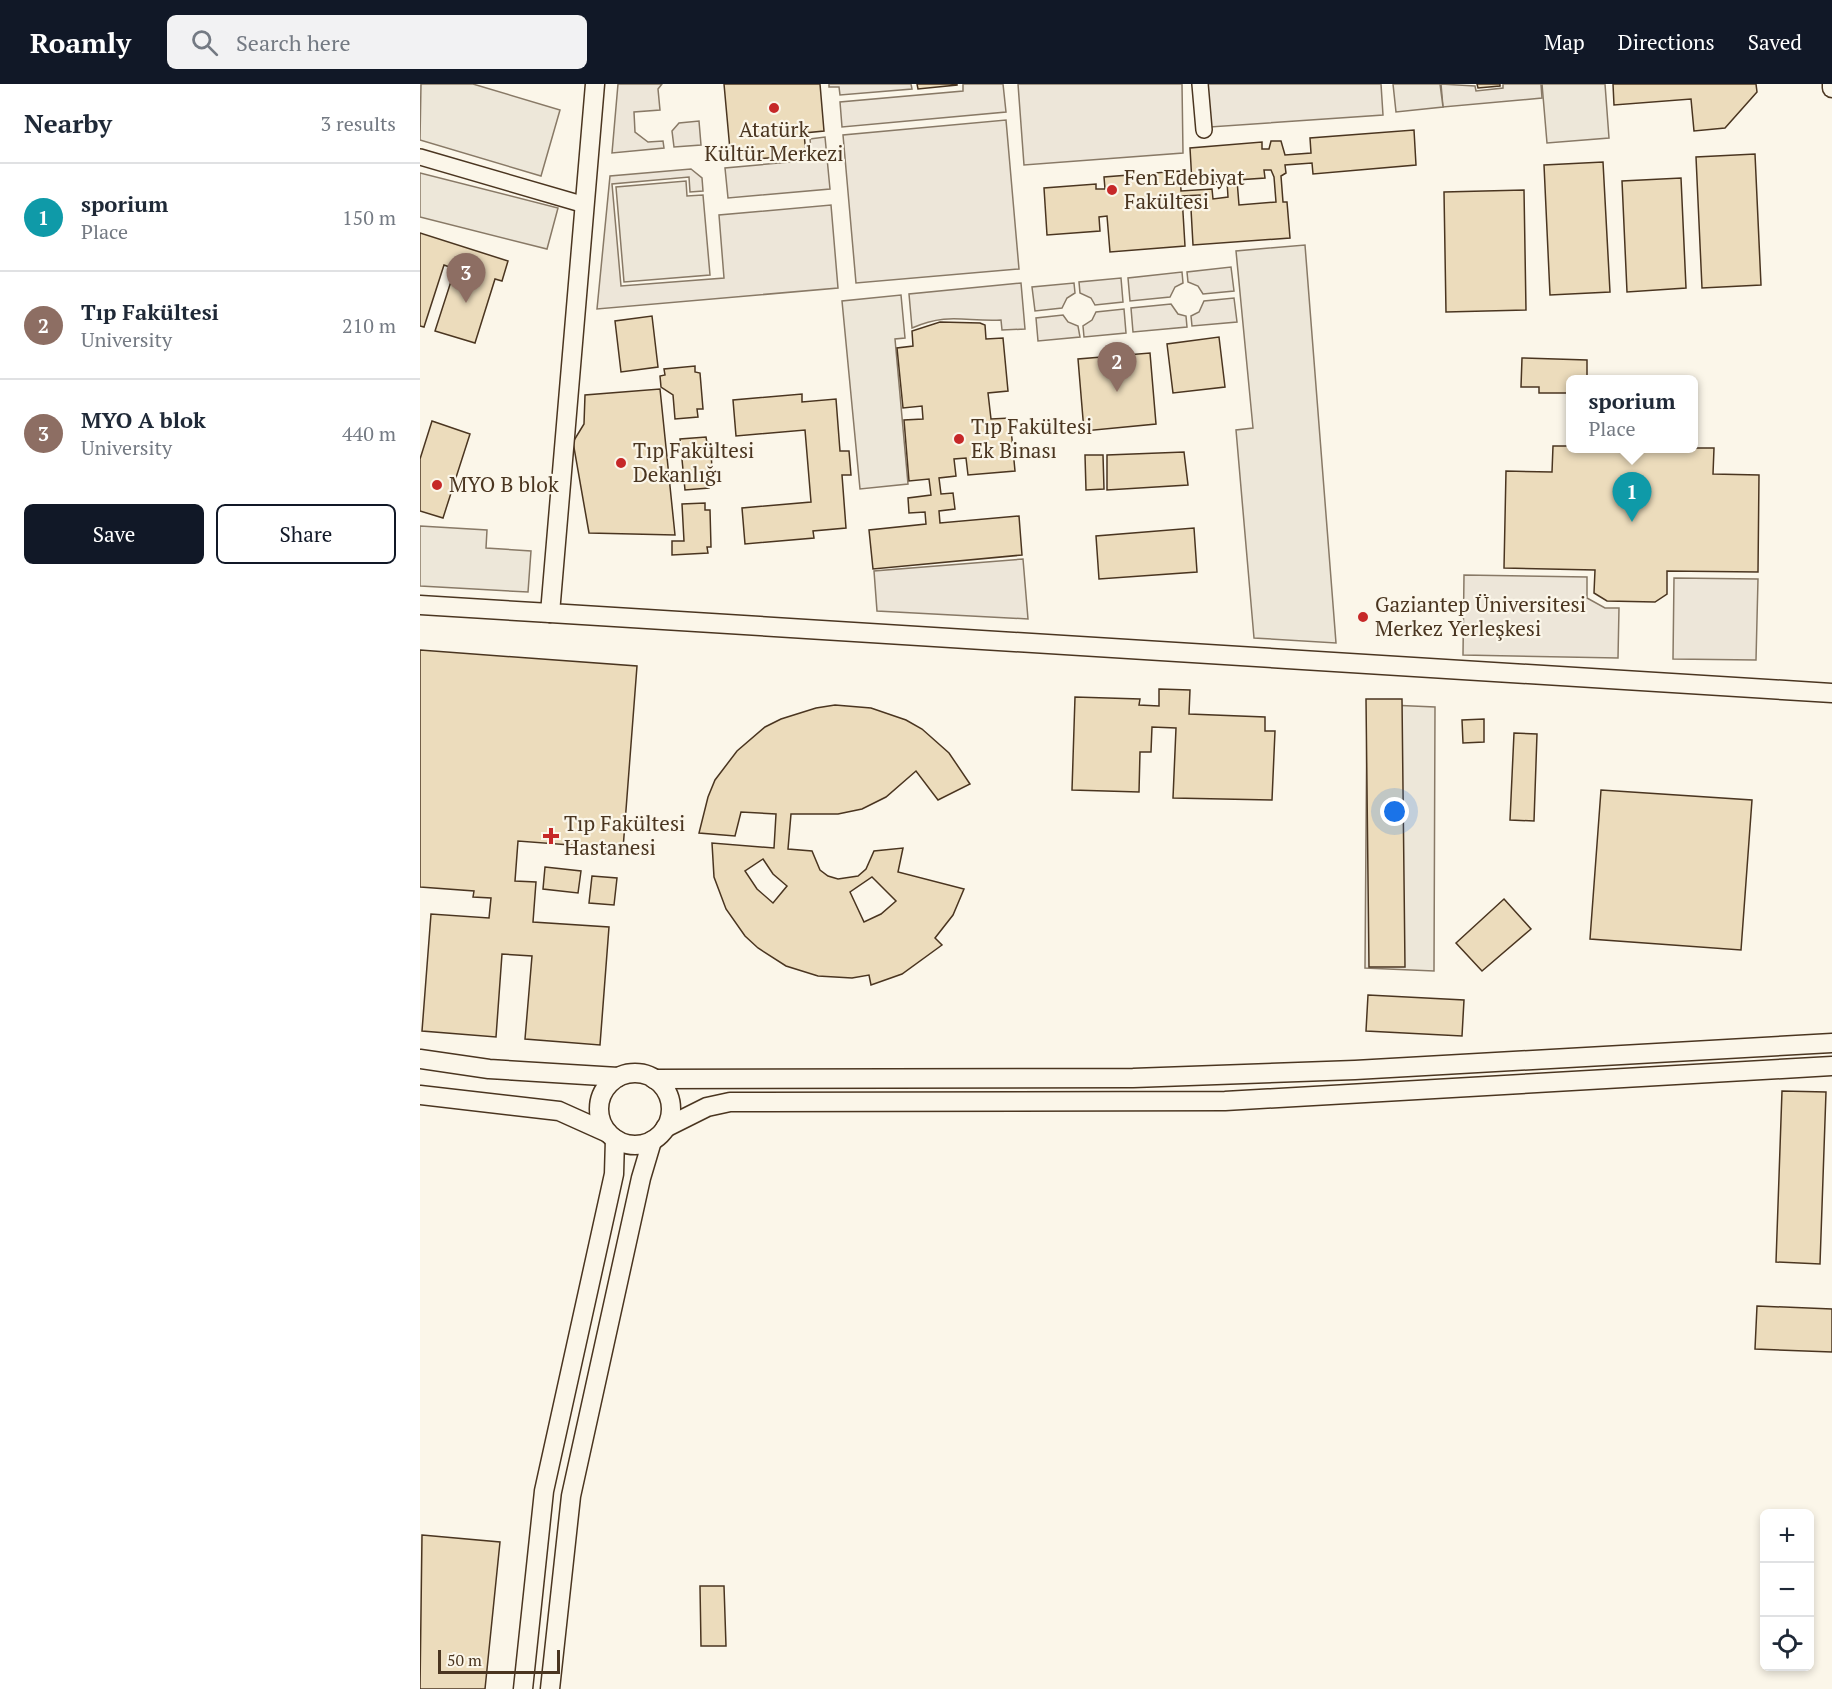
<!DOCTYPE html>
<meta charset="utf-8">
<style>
body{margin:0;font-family:"PT Serif",serif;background:#f2f2f3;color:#1f2937}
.controls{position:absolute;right:18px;bottom:18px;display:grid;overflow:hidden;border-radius:9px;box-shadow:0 3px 9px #0003}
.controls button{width:54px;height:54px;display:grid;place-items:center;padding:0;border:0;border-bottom:2px solid #e0e1e3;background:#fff;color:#1f2937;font:30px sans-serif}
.scale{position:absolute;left:18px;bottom:15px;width:122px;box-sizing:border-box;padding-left:6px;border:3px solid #4a3520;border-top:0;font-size:16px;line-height:21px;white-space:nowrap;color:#4a3520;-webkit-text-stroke:4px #fbf6e9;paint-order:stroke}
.you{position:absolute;left:975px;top:728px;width:21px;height:21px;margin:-15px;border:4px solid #fff;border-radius:50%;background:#1a73e8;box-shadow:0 0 0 9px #1a73e833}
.badge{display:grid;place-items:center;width:39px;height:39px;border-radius:50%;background:#111827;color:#fff;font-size:20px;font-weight:700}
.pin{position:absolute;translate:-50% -50px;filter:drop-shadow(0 2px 3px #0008)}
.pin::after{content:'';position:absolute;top:32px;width:21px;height:18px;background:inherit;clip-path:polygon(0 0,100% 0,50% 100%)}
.popup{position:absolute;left:1146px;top:291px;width:132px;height:78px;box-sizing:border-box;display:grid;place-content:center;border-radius:9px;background:#fff;filter:drop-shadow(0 2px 4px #0005);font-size:20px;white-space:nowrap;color:#747a83}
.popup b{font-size:22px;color:#1f2937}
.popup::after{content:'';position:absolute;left:50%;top:100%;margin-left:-12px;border:12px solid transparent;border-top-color:#fff}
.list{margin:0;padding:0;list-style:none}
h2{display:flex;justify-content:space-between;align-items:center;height:78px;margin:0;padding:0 24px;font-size:26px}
h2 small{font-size:20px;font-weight:400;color:#747a83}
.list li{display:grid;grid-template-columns:39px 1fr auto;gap:18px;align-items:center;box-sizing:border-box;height:108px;padding:0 24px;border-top:2px solid #e0e1e3}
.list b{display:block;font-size:22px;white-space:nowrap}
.list p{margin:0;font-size:20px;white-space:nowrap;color:#747a83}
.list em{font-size:20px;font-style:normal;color:#747a83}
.actions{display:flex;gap:12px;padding:18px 24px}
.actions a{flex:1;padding:14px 0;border:2px solid #111827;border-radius:9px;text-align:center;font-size:21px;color:#111827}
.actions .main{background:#111827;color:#fff}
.icon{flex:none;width:33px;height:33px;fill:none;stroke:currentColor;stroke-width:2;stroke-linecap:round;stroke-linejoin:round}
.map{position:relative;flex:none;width:1412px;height:1605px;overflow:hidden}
header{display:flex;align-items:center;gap:36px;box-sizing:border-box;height:84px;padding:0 30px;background:#111827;color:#fff}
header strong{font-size:28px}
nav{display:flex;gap:33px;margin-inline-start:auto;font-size:21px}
.search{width:420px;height:54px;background:#f2f2f3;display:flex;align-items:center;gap:15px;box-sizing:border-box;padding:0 21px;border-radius:9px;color:#747a83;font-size:22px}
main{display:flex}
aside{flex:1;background:#fff}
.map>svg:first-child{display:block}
</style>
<header>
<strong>Roamly</strong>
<div class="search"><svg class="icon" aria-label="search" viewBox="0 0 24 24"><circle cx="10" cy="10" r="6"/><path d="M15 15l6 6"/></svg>Search here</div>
<nav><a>Map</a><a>Directions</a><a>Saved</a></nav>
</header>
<main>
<aside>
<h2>Nearby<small>3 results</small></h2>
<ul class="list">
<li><span class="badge" style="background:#0f9aa8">1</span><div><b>sporium</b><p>Place</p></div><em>150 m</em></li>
<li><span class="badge" style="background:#8d6e63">2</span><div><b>Tıp Fakültesi</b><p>University</p></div><em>210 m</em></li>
<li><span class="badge" style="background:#8d6e63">3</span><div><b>MYO A blok</b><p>University</p></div><em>440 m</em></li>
</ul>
<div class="actions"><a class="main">Save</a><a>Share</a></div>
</aside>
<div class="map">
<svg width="1412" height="1605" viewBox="0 0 1412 1605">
<rect width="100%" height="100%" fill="#fbf6e9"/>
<g fill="#ede6d9" stroke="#887966" stroke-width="1.5">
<path d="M198 0H242L238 5 240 26 214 28 215 48 228 58 243 57 244 64 192 69Z"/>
<path d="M409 0H491L492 5 420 11 419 3H409Z"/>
<path d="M543 0H583L586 28 422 43 420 18 543 7Z"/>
<path d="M598 0H762L763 69 604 81Z"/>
<path d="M787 0H961L963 31 790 43Z"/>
<path d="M1021 0 1055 2 1056 7 1083 4V0H1121L1122 14 1023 23Z"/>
<path d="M586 36 599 185 436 199 423 51Z"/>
<path d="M279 37 281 61 254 63 252 47 259 39Z"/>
<path d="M405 53 410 105 308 114 305 84 392 76 390 55Z"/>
<path d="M271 85 282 94 283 107 270 108 269 93 192 100 201 202 304 194 299 131 411 121 418 204 177 225 190 92Z"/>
<path d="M811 183 814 207 783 210 778 202 768 198 767 188Z"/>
<path d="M762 188 763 199 755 203 750 213 710 217 708 194Z"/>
<path d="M701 194 703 218 675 221 671 214 660 209 659 198Z"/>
<path d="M601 199 605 245 582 246 581 236C546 238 528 228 492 244L489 210Z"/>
<path d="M654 199 655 209 647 214 642 224 615 227 612 203Z"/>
<path d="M814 214 817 238 772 242 771 232 779 228 784 217Z"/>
<path d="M751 220 758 230 766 232 767 243 713 248 711 224Z"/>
<path d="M704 225 706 249 664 253 663 242 672 236 676 228Z"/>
<path d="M643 231 648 238 658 242 660 253 618 257 616 234Z"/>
<path d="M603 475 608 535 457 527 454 487Z"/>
<path d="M1044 491 1167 493V514L1185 524H1199L1198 574 1043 571Z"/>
<path d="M1254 494 1338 495 1336 576 1253 575Z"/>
</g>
<g fill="#ede7d9" stroke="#887966" stroke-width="1.5">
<path d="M1 0H53L140 26 121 92 0 56Z"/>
<path d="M973 0H1020L1023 23 976 28Z"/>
<path d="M1122 0H1185L1189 54 1127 59Z"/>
<path d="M0 89 138 124 127 165 0 133Z"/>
<path d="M266 97 267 112 283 111 290 191 204 198 196 103Z"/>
<path d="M885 161 916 559 834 554 816 346 833 344 816 167Z"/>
<path d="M481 211 485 254 475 255 488 400 440 405 422 217Z"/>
<path d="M0 442 67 446 66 464 111 467 108 508 0 502Z"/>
<path d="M947 620 1015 623 1014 887 945 884Z"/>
</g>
<g fill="#ecdcbc" stroke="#4a3520" stroke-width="1.5" fill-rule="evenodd">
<path d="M304 0H400L404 47 384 49 386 71 311 77Z"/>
<path d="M497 0H537V1L498 5Z"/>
<path d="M1057 0H1080V2L1058 4Z"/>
<path d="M1193 0H1336L1337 8 1305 44 1274 47 1271 15 1194 21Z"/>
<path d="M994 46 996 81 893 90 892 79 865 81 866 89 861 92 863 118H867L870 154 773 161 771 125H781L780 111 762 112 765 162 690 168 687 132 679 133 680 147 627 151 624 104 676 100V105H685L684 93 760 87 761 107 792 105 793 115 808 113 807 97 772 99 770 64 842 58V65H849L851 57H861L865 71 891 69 890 54ZM844 86H851L854 93 856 118 819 121 817 96 845 94Z"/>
<path d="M1335 70 1341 201 1282 204 1276 73Z"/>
<path d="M1183 78 1190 208 1130 211 1124 81Z"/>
<path d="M1261 94 1266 204 1207 208 1202 97Z"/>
<path d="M1104 106 1106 226 1026 228 1024 108Z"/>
<path d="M0 149 88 177 82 197 75 195 55 259 15 247 35 185 24 181 4 243 0 242Z"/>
<path d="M232 232 238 283 201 288 195 237Z"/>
<path d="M520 238 560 239 565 241 566 255 583 254 588 307 568 309 571 335 590 334 595 387 548 391 546 374 534 375 536 392 519 394 521 410 533 409 535 425 519 427 520 439 599 432 602 471 453 485 449 446 506 440 505 428 489 429 488 414 511 411 509 395 489 397 484 336 503 335 502 322 483 324 477 264 493 262 492 247Z"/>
<path d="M799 253 805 303 753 309 747 260Z"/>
<path d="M730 269 736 340 664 347 658 275Z"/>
<path d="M1102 274 1167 276V296H1150V309H1119V303H1101Z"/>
<path d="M275 282V288L280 289 283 325H277L278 333 255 335 253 311 241 303 240 292 245 291 244 285Z"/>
<path d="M240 305 255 451 169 449 153 358 164 340 165 311Z"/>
<path d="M382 310V318L416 315 420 367H429L431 391H422L426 444 393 447 394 454 325 460 322 424 391 418 385 346 316 352 313 316Z"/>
<path d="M12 337 50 350 23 434 0 427V375Z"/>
<path d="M286 353 287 359 290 358 293 396 288 397 289 404 265 406 260 355Z"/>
<path d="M1133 362H1150V364H1294L1293 390 1339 391 1338 488 1247 487V510L1235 518 1187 517 1174 509 1175 486 1084 484 1086 387 1132 388Z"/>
<path d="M764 368 768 401 687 406V371Z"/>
<path d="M665 371H683L684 405 666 406Z"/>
<path d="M285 419V426H290L291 463H287L288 469 252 471V457H264L262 420Z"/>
<path d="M774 444 777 488 679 495 676 452Z"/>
<path d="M0 566 217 582 203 765 98 757 95 797 116 798 113 838 189 843 180 961 105 955 112 872 82 870 76 953 2 947 11 830 69 834 71 814 53 813 54 807 0 803Z"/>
<path d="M739 605 770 606 769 630 845 633V647H855L852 716 753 714 756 644 732 643 731 668H720L719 708 652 706 655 613 720 615 719 621 739 622Z"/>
<path d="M946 615H982L985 883H949Z"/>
<path d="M415 621 451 624 486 636 502 645 529 669 550 700 518 716 496 687 466 713 442 725 418 730H371L368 765 392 767 400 786 408 792 418 795 438 792 446 785 454 767 483 764 478 788 544 805 533 831 515 854 522 861 482 890 451 901 449 891 432 894 398 892 366 882 338 864 325 852 306 825 294 793 292 759 354 764 356 730 321 728 315 752 279 749 288 713 295 696 317 667 345 643 361 635 396 624ZM343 775 353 790 367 802 353 819 337 805 325 787ZM452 793 476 817 461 830 444 838 430 808Z"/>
<path d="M1064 635V658L1043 659 1042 636Z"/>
<path d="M1094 649 1117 650 1114 737 1090 736Z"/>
<path d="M1181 706 1332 716 1321 866 1170 855Z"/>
<path d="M125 783 161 787 158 809 123 805Z"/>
<path d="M172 792 197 794 194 821 169 819Z"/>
<path d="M1084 815 1111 845 1062 887 1036 859Z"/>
<path d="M948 911 1044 916 1042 952 946 947Z"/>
<path d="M1362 1007 1406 1008 1400 1180 1356 1178Z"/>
<path d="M1337 1222 1412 1225V1268L1335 1265Z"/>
<path d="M2 1451 80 1458 65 1605H0Z"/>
<path d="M280 1502H304L306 1562H281Z"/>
</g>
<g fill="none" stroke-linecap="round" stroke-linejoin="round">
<defs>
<g id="minor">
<path d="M780 0 784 46"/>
<path d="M0 73 165 121"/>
</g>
<g id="tertiary">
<path d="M175 0 130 529 1412 609"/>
<path d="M1412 0V4"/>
<path d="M0 521 130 529"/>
<path d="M0 975 69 985 198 993"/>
<circle cx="215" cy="1025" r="36"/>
<path d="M234 995 713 994 935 986 1412 959"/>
<path d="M0 1011 139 1027 188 1049"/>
<path d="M245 1044 287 1023 310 1018 805 1017 1412 982"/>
<path d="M103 1605 124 1407 194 1090 195 1055"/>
<path d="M130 1605 151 1412 221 1094 232 1057"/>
</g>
</defs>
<use href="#minor" stroke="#4a3520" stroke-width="18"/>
<use href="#tertiary" stroke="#4a3520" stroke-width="21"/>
<use href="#minor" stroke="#fbf6e9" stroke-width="15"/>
<use href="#tertiary" stroke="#fbf6e9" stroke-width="18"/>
</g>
<g fill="#c62828" stroke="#fbf6e9" stroke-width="2">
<circle cx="354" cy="24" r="6"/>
<circle cx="692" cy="106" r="6"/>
<circle cx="539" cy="355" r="6"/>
<circle cx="201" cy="379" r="6"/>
<circle cx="17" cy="401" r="6"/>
<circle cx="943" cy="533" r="6"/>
<path d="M128 743h6v6h6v6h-6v6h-6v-6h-6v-6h6z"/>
</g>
<g text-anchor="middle" stroke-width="4.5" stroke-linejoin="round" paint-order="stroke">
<g font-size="21" fill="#4a3520" stroke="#fbf6e9" text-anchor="start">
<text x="354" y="53" text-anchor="middle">Atatürk<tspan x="354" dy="24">Kültür Merkezi</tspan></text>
<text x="704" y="101">Fen Edebiyat<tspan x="704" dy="24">Fakültesi</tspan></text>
<text x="551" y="350">Tıp Fakültesi<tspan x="551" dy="24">Ek Binası</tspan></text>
<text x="213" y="374">Tıp Fakültesi<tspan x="213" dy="24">Dekanlığı</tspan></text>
<text x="29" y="408">MYO B blok</text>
<text x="955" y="528">Gaziantep Üniversitesi<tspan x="955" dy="24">Merkez Yerleşkesi</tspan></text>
<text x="144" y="747">Tıp Fakültesi<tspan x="144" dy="24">Hastanesi</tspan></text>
</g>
</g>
</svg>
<div class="controls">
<button>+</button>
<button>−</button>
<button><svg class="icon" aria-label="locate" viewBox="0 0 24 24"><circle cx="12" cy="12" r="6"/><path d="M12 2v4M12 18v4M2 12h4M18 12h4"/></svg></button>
</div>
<div class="scale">50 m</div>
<div class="you"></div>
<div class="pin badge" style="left:1212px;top:438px;background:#0f9aa8">1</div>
<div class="popup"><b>sporium</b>Place</div>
<div class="pin badge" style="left:697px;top:308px;background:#8d6e63">2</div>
<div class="pin badge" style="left:46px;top:219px;background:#8d6e63">3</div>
</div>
</main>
